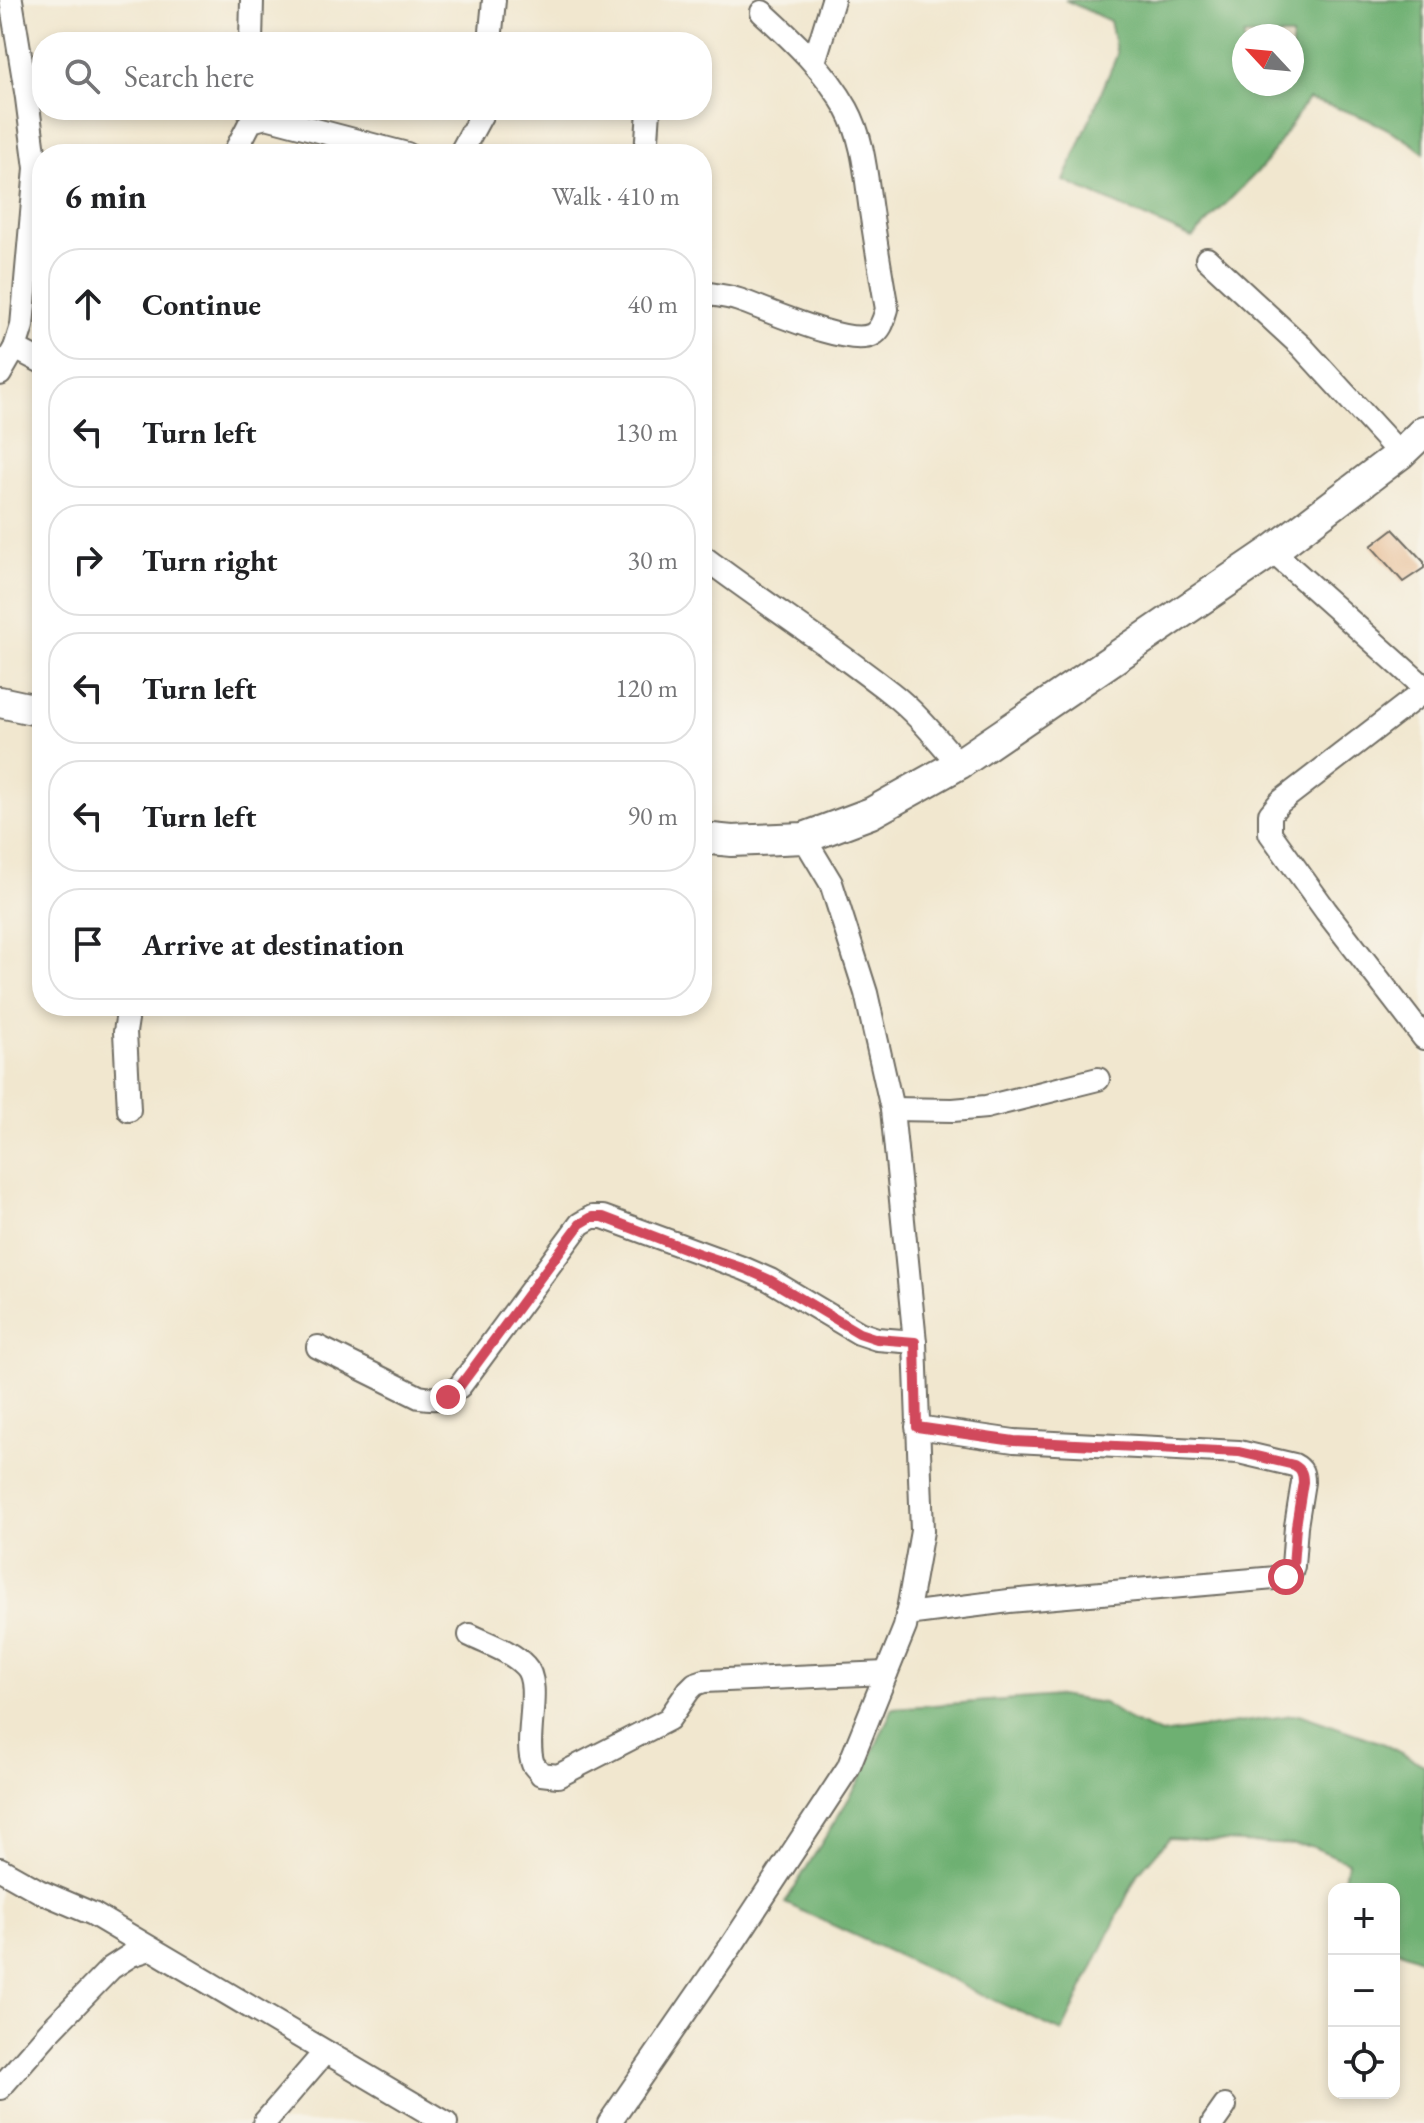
<!DOCTYPE html>
<meta charset="utf-8">
<style>
body{margin:0;font-family:"EB Garamond",serif;background:#f2f2f2;color:#202124}
.controls{position:absolute;right:24px;bottom:24px;display:grid;overflow:hidden;border-radius:16px;box-shadow:0 4px 12px #0003}
.controls button{width:72px;height:72px;display:grid;place-items:center;padding:0;border:0;border-bottom:2px solid #e0e0e0;background:#fff;color:#202124;font:40px sans-serif}
.compass{position:absolute;left:1232px;top:24px;width:72px;height:72px;border-radius:50%;background:#fff;box-shadow:0 4px 12px #0003;rotate:296deg}
.stop{position:absolute;width:24px;height:24px;margin:-18px;border:6px solid #d1495b;border-radius:50%;background:#fff}
.stop.end{background:#d1495b;border-color:#fff;box-shadow:0 2px 8px #0008}
.list{margin:0;padding:0;list-style:none}
h2{display:flex;justify-content:space-between;align-items:center;height:104px;margin:0;padding:0 32px;font-size:34px}
h2 small{font-size:26px;font-weight:400;color:#757577}
.list li{display:grid;grid-template-columns:52px 1fr auto;gap:24px;align-items:center;box-sizing:border-box;height:112px;margin:0 16px 16px;padding:0 16px;border:2px solid #e0e0e0;border-radius:32px}
.list b{display:block;font-size:30px;white-space:nowrap}
.list em{font-size:26px;font-style:normal;color:#757577}
.icon{flex:none;width:44px;height:44px;fill:none;stroke:currentColor;stroke-width:2;stroke-linecap:round;stroke-linejoin:round}
.map{position:relative;flex:none;width:1424px;height:2123px;overflow:hidden}
.search{position:absolute;background:#fff;box-shadow:0 4px 12px #0003;left:32px;top:32px;width:680px;height:88px;display:flex;align-items:center;gap:20px;box-sizing:border-box;padding:0 28px;border-radius:32px;color:#757577;font-size:30px}
.panel{position:absolute;background:#fff;box-shadow:0 4px 12px #0003;left:32px;top:144px;width:680px;height:872px;border-radius:32px}
.map>svg:first-child{display:block}
</style>
<div class="map">
<svg width="1424" height="2123" viewBox="0 0 1424 2123">
<rect width="100%" height="100%" fill="#f7f3e8"/>
<filter id="ink" filterUnits="userSpaceOnUse"><feTurbulence type="fractalNoise" baseFrequency=".0125" numOctaves="2"/><feDisplacementMap in="SourceGraphic" scale="16" xChannelSelector="R" yChannelSelector="G"/><feConvolveMatrix kernelMatrix="1 2 1 2 8 2 1 2 1" color-interpolation-filters="sRGB"/></filter>
<filter id="wash" filterUnits="userSpaceOnUse"><feTurbulence type="fractalNoise" baseFrequency=".006" numOctaves="4" result="noise"/><feDisplacementMap in="SourceGraphic" scale="32" xChannelSelector="R" yChannelSelector="G"/><feGaussianBlur stdDeviation="1.8" result="paint"/><feColorMatrix in="noise" values="0 0 0 0 0 0 0 0 0 0 0 0 0 0 0 0 0 1.4 0 .05"/><feComposite in="paint" operator="in"/></filter>
<g filter="url(#wash)">
<rect width="100%" height="100%" fill="#f1e7cf"/>
<g fill="#6eb072" stroke="#4c6e4e" stroke-width="2" fill-rule="evenodd">
<path d="M1065 0H1424V153C1391 125 1349 111 1308 99L1264 165 1192 238 1064 181 1117 55 1110 21ZM1292 36V84H1244V36Z"/>
<path d="M1059 1696 1103 1703 1133 1722 1161 1734 1299 1714 1382 1743 1424 1765V1961L1394 1948V1889H1341L1348 1862 1311 1846 1169 1838 1137 1875 1062 2032 785 1903 859 1782 893 1708Z"/>
</g>
<g id="blocks">
<path fill="#e4af80" d="M1393 529 1424 562V568L1403 582 1371 546Z"/>
</g>
</g>
<g filter="url(#ink)">
<use href="#blocks" fill-opacity="0" stroke="#706d64" stroke-width="2"/>
<g fill="none" stroke-linecap="round" stroke-linejoin="round">
<defs>
<g id="minor">
<path d="M251 42 252 0"/>
<path d="M490 42 494 0"/>
<path d="M814 62 833 0"/>
<path d="M234 154 251 121 266 117 407 154"/>
<path d="M460 154 484 110"/>
<path d="M646 154 649 110"/>
<path d="M1207 259 1301 346 1400 454"/>
<path d="M702 293C714 295 727 296 739 300 766 309 848 347 872 335 882 330 884 318 887 309 881 276 876 244 871 211 866 177 864 140 847 109 825 70 794 41 762 12"/>
<path d="M15 348 42 362"/>
<path d="M0 374 15 348 22 326 36 168 27 98 11 0"/>
<path d="M1272 551 1424 687"/>
<path d="M702 556C764 603 830 645 891 693 917 713 938 740 959 764"/>
<path d="M1424 691 1280 802 1270 814V833L1326 911 1424 1038"/>
<path d="M892 1109 953 1110 986 1107 1098 1079"/>
<path d="M129 1110 125 1032 129 1006"/>
<path d="M318 1347 419 1397C438 1400 446 1399 460 1386L580 1224 592 1217H603L745 1269 770 1280 859 1333 877 1339 915 1342"/>
<path d="M907 1614 1009 1601 1286 1577 1291 1573 1293 1566 1296 1526 1303 1482C1303 1473 1302 1469 1294 1465L1239 1452 1014 1441 917 1427"/>
<path d="M470 1635C488 1644 511 1651 525 1666 543 1684 523 1739 533 1764 534 1766 540 1772 541 1774L558 1776 669 1719 689 1690 695 1684 704 1681 886 1673"/>
<path d="M0 1869 39 1891 93 1914 446 2123"/>
<path d="M0 2088 49 2032 111 1968 131 1955 150 1949"/>
<path d="M264 2123 325 2052"/>
<path d="M609 2123 733 1943 848 1768 905 1627 922 1531 915 1342 892 1109 866 993 831 883 804 838"/>
<path d="M1213 2123 1225 2106"/>
</g>
<g id="secondary">
<path d="M0 702 42 711"/>
<path d="M702 838 732 841 804 838 871 813 959 764 1272 551 1400 454 1424 431"/>
</g>
</defs>
<use href="#minor" stroke="#706d64" stroke-width="26"/>
<use href="#secondary" stroke="#706d64" stroke-width="34"/>
<use href="#minor" stroke="#fff" stroke-width="22"/>
<use href="#secondary" stroke="#fff" stroke-width="30"/>
</g>
</g>
<g fill="none" stroke-linecap="round" stroke-linejoin="round" filter="url(#ink)">
<path stroke="#d1495b" stroke-width="10" d="M448 1397 460 1386 580 1224 592 1217H603L697 1253 745 1269 770 1280 859 1333 877 1339 915 1342 917 1427 1014 1441 1239 1452 1294 1465C1301 1469 1303 1473 1303 1482L1296 1526 1293 1566 1291 1573 1286 1577"/>
</g>
</svg>
<div class="controls">
<button>+</button>
<button>−</button>
<button><svg class="icon" aria-label="locate" viewBox="0 0 24 24"><circle cx="12" cy="12" r="6"/><path d="M12 2v4M12 18v4M2 12h4M18 12h4"/></svg></button>
</div>
<svg class="compass" viewBox="-18 -18 36 36"><path d="M0-13l5 13h-10z" fill="#e53935"/><path d="M0 13l5-13h-10z" fill="#757577"/></svg>
<div class="stop" style="left:1286px;top:1577px"></div>
<div class="stop end" style="left:448px;top:1397px"></div>
<div class="search"><svg class="icon" aria-label="search" viewBox="0 0 24 24"><circle cx="10" cy="10" r="6"/><path d="M15 15l6 6"/></svg>Search here</div>
<section class="panel">
<h2>6 min<small>Walk · 410 m</small></h2>
<ul class="list">
<li><svg class="icon" aria-label="ahead" viewBox="0 0 24 24"><path d="M12 20V5M6 11l6-6 6 6"/></svg><div><b>Continue</b></div><em>40 m</em></li>
<li><svg class="icon" aria-label="left" viewBox="0 0 24 24"><path d="M17 20v-9H6M10 6l-5 5 5 5"/></svg><div><b>Turn left</b></div><em>130 m</em></li>
<li><svg class="icon" aria-label="right" viewBox="0 0 24 24"><path d="M7 20v-9h11M14 6l5 5-5 5"/></svg><div><b>Turn right</b></div><em>30 m</em></li>
<li><svg class="icon" aria-label="left" viewBox="0 0 24 24"><path d="M17 20v-9H6M10 6l-5 5 5 5"/></svg><div><b>Turn left</b></div><em>120 m</em></li>
<li><svg class="icon" aria-label="left" viewBox="0 0 24 24"><path d="M17 20v-9H6M10 6l-5 5 5 5"/></svg><div><b>Turn left</b></div><em>90 m</em></li>
<li><svg class="icon" aria-label="arrive" viewBox="0 0 24 24"><path d="M6 21V4h12l-3 4 3 4H6"/></svg><div><b>Arrive at destination</b></div></li>
</ul>
</section>
</div>
